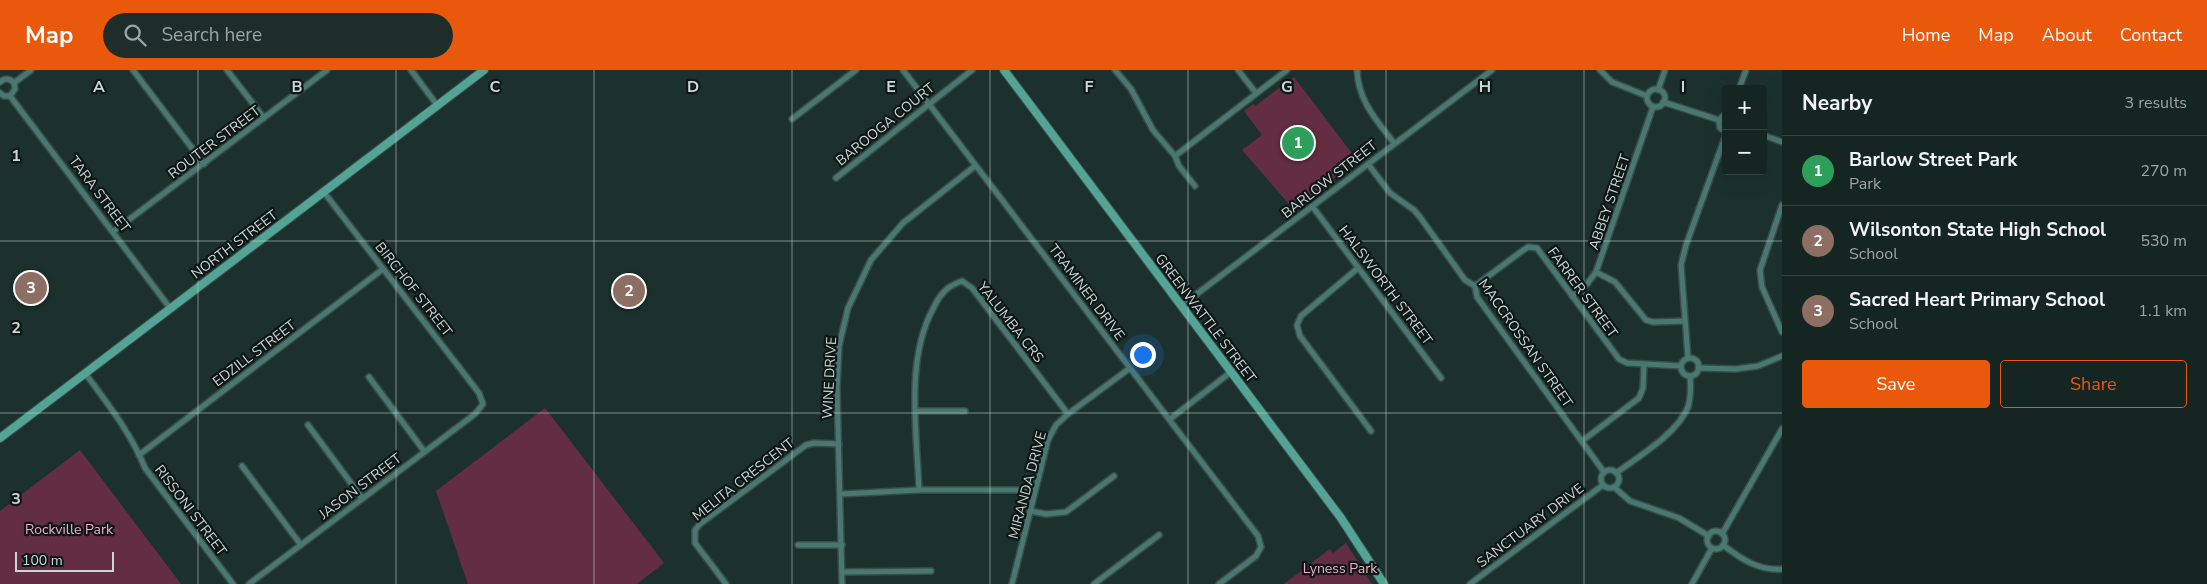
<!DOCTYPE html>
<meta charset="utf-8">
<style>
body{margin:0;font-family:"Nunito Sans",sans-serif;background:#1e2d2a;color:#f1f3f6}
.controls{position:absolute;right:15px;top:15px;display:grid;overflow:hidden;border-radius:5px;box-shadow:0 5px 20px #0002}
.controls button{width:45px;height:45px;display:grid;place-items:center;padding:0;border:0;border-bottom:1px solid #344240;background:#152522;color:#f1f3f6;font:25px sans-serif}
.scale{position:absolute;left:15px;bottom:12px;width:99px;box-sizing:border-box;padding-left:5px;border:2px solid #cad7d4;border-top:0;font-size:14px;line-height:18px;white-space:nowrap;color:#cad7d4;-webkit-text-stroke:4px #0e1715;paint-order:stroke}
.you{position:absolute;left:1142px;top:284px;width:18px;height:18px;margin:-12px;border:4px solid #fff;border-radius:50%;background:#1a73e8;box-shadow:0 0 0 8px #1a73e833}
.badge{display:grid;place-items:center;width:32px;height:32px;border-radius:50%;background:#ea580c;color:#fff;font-size:16px;font-weight:700}
.pin{position:absolute;translate:-50% -50%;border:2px solid #fff;box-shadow:0 1px 5px #0006}
.list{margin:0;padding:0;list-style:none}
h2{display:flex;justify-content:space-between;align-items:center;height:65px;margin:0;padding:0 20px;font-size:21px}
h2 small{font-size:16px;font-weight:400;color:#9da5a5}
.list li{display:grid;grid-template-columns:32px 1fr auto;gap:15px;align-items:center;box-sizing:border-box;height:70px;padding:0 20px;border-top:1px solid #344240}
.list b{display:block;font-size:19px;white-space:nowrap}
.list p{margin:0;font-size:16px;white-space:nowrap;color:#9da5a5}
.list em{font-size:16px;font-style:normal;color:#9da5a5}
.actions{display:flex;gap:10px;padding:15px 20px}
.actions a{flex:1;padding:11px 0;border:1px solid #ea580c;border-radius:5px;text-align:center;font-size:18px;color:#ea580c}
.actions .main{background:#ea580c;color:#fff}
.icon{flex:none;width:28px;height:28px;fill:none;stroke:currentColor;stroke-width:2;stroke-linecap:round;stroke-linejoin:round}
.map{position:relative;flex:none;width:1782px;height:514px;overflow:hidden}
header{display:flex;align-items:center;gap:30px;box-sizing:border-box;height:70px;padding:0 25px;background:#ea580c;color:#fff}
header strong{font-size:24px}
nav{display:flex;gap:28px;margin-inline-start:auto;font-size:18px}
.search{width:350px;height:45px;background:#1e2d2a;display:flex;align-items:center;gap:12px;box-sizing:border-box;padding:0 18px;border-radius:28px;color:#9da5a5;font-size:19px}
main{display:flex}
aside{flex:1;background:#152522}
.map>svg:first-child{display:block}
</style>
<header>
<strong>Map</strong>
<div class="search"><svg class="icon" aria-label="search" viewBox="0 0 24 24"><circle cx="10" cy="10" r="6"/><path d="M15 15l6 6"/></svg>Search here</div>
<nav><a>Home</a><a>Map</a><a>About</a><a>Contact</a></nav>
</header>
<main>
<div class="map">
<svg width="1782" height="514" viewBox="0 0 1782 514">
<rect width="100%" height="100%" fill="#1c312d"/>
<g fill="#632e42">
<path d="M1294 7 1357 90 1294 140 1242 80 1262 65 1244 41 1253 34 1255 36Z"/>
<path d="M545 338 664 493 637 514H468L436 421Z"/>
<path d="M80 380 181 514H0V441Z"/>
<path d="M1346 473 1372 514H1284L1330 479 1333 483Z"/>
</g>
<g fill="none" stroke-linecap="round" stroke-linejoin="round">
<defs>
<g id="street">
<path d="M133 0 204 94"/>
<path d="M227 0 264 48"/>
<path d="M411 0 437 35"/>
<path d="M903 0 1258 466 1261 477 1256 486 1219 514"/>
<path d="M1115 0 1131 19 1153 60 1175 86 1179 96 1195 116"/>
<path d="M1238 0 1256 23"/>
<path d="M1357 0C1358 30 1376 50 1394 73"/>
<path d="M1600 0 1612 12 1647 26"/>
<path d="M0 12C7 6 15 10 15 19L10 26H4L0 23"/>
<path d="M14 13 31 0"/>
<path d="M1739 19 1746 0"/>
<circle cx="1656" cy="28" r="9"/>
<path d="M1658 20 1665 0"/>
<path d="M10 26 170 238"/>
<path d="M1663 32 1719 50"/>
<path d="M1726 44C1720 47 1718 52 1720 58L1726 62"/>
<path d="M792 49 856 0"/>
<path d="M1763 65 1782 72"/>
<path d="M1175 86 1287 0"/>
<path d="M1368 94 1390 123 1414 140 1420 147 1465 210 1475 216 1477 227 1604 402"/>
<path d="M836 108 972 0"/>
<path d="M1782 135 1760 200 1762 217 1782 262"/>
<path d="M1312 136 1441 308"/>
<path d="M114 161 327 0"/>
<path d="M1358 198 1301 246 1297 255 1300 266 1371 361"/>
<path d="M1596 202 1615 212 1646 250 1653 252 1685 251"/>
<path d="M1475 216 1522 181 1528 177 1537 178 1619 289 1627 293 1681 296"/>
<path d="M1572 226 1587 214 1596 202 1653 37"/>
<path d="M1181 236 1492 0"/>
<path d="M1688 288 1681 195 1686 175 1726 64"/>
<circle cx="1690" cy="297" r="9"/>
<path d="M1698 298 1736 299 1758 296 1782 286"/>
<path d="M85 303C107 333 131 363 145 398L233 514"/>
<path d="M369 307 424 381"/>
<path d="M916 341H965"/>
<path d="M1170 349 1231 302"/>
<path d="M308 355 362 428"/>
<path d="M1582 371 1639 328 1643 318 1644 295"/>
<path d="M139 385 383 199"/>
<path d="M242 396 301 475"/>
<circle cx="1610" cy="409" r="9"/>
<path d="M1616 403C1638 387 1678 363 1688 337 1691 327 1691 317 1690 306"/>
<path d="M1614 417 1630 431 1679 448 1709 466"/>
<path d="M919 420C917 364 905 290 933 239 936 232 942 223 948 218 952 215 957 213 962 211L972 218 1068 344"/>
<path d="M841 424 919 420H1035"/>
<path d="M1030 441 1046 444 1066 442 1114 406"/>
<circle cx="1716" cy="470" r="9"/>
<path d="M1722 464 1782 359"/>
<path d="M798 475H842"/>
<path d="M1723 475C1741 489 1759 501 1782 499"/>
<path d="M843 502 931 501"/>
<path d="M249 514 475 344 483 334 479 323 323 121"/>
<path d="M726 514 695 473V460L700 454 806 375 814 373 839 374"/>
<path d="M842 514 837 318 839 276 848 238 871 190 903 153 975 96"/>
<path d="M1012 514 1048 370 1056 355 1068 344 1130 298"/>
<path d="M1094 514 1159 465"/>
<path d="M1470 514 1603 415"/>
<path d="M1692 514 1712 478"/>
</g>
<g id="secondary">
<path d="M1004 0 1341 448 1384 514"/>
<path d="M0 368 484 0"/>
</g>
</defs>
<use href="#street" stroke="#384c48" stroke-width="8"/>
<use href="#secondary" stroke="#384c48" stroke-width="10"/>
<use href="#street" stroke="#497870" stroke-width="5"/>
<use href="#secondary" stroke="#53a396" stroke-width="8"/>
</g>
<path fill="none" stroke="#cad7d4" stroke-width="1" stroke-opacity="0.55" d="M198 0V514M396 0V514M594 0V514M792 0V514M990 0V514M1188 0V514M1386 0V514M1584 0V514M0 171H1782M0 343H1782"/>
<g text-anchor="middle" stroke-width="4.5" stroke-linejoin="round" paint-order="stroke">
<g font-size="14" fill="#cad7d4" stroke="#0e1715">
<text transform="translate(885 54) rotate(-39)" y="5">BAROOGA COURT</text>
<text transform="translate(214 72) rotate(-37)" y="5">ROUTER STREET</text>
<text transform="translate(1329 109) rotate(-38)" y="5">BARLOW STREET</text>
<text transform="translate(100 124) rotate(53)" y="5">TARA STREET</text>
<text transform="translate(1609 132) rotate(-71)" y="5">ABBEY STREET</text>
<text transform="translate(234 174) rotate(-37)" y="5">NORTH STREET</text>
<text transform="translate(1386 215) rotate(53)" y="5">HALSWORTH STREET</text>
<text transform="translate(414 219) rotate(52)" y="5">BIRCHOF STREET</text>
<text transform="translate(1087 222) rotate(53)" y="5">TRAMINER DRIVE</text>
<text transform="translate(1583 222) rotate(54)" y="5">FARRER STREET</text>
<text transform="translate(1206 248) rotate(53)" y="5">GREENWATTLE STREET</text>
<text transform="translate(1011 252) rotate(52)" y="5">YALUMBA CRS</text>
<text transform="translate(1526 273) rotate(55)" y="5">MACCROSSAN STREET</text>
<text transform="translate(254 283) rotate(-37)" y="5">EDZILL STREET</text>
<text transform="translate(829 308) rotate(-87)" y="5">WINE DRIVE</text>
<text transform="translate(743 409) rotate(-38)" y="5">MELITA CRESCENT</text>
<text transform="translate(1027 415) rotate(-75)" y="5">MIRANDA DRIVE</text>
<text transform="translate(360 416) rotate(-37)" y="5">JASON STREET</text>
<text transform="translate(191 440) rotate(53)" y="5">RISSONI STREET</text>
<text transform="translate(1530 455) rotate(-37)" y="5">SANCTUARY DRIVE</text>
</g>
<g font-size="14" fill="#f3abc3" stroke="#0e1715">
<text x="69" y="464">Rockville Park</text>
<text x="1340" y="503">Lyness Park</text>
</g>
</g>
<g font-size="16" text-anchor="middle" font-weight="bold" fill="#cad7d4" stroke="#0e1715" stroke-width="4.5" stroke-linejoin="round" paint-order="stroke">
<text x="99" y="22">A</text>
<text x="297" y="22">B</text>
<text x="495" y="22">C</text>
<text x="693" y="22">D</text>
<text x="891" y="22">E</text>
<text x="1089" y="22">F</text>
<text x="1287" y="22">G</text>
<text x="1485" y="22">H</text>
<text x="1683" y="22">I</text>
<text x="16" y="91">1</text>
<text x="16" y="263">2</text>
<text x="16" y="434">3</text>
</g>
</svg>
<div class="controls">
<button>+</button>
<button>−</button>
</div>
<div class="scale">100 m</div>
<div class="you"></div>
<div class="pin badge" style="left:1298px;top:73px;background:#2e9e5b">1</div>
<div class="pin badge" style="left:629px;top:221px;background:#8d6e63">2</div>
<div class="pin badge" style="left:31px;top:218px;background:#8d6e63">3</div>
</div>
<aside>
<h2>Nearby<small>3 results</small></h2>
<ul class="list">
<li><span class="badge" style="background:#2e9e5b">1</span><div><b>Barlow Street Park</b><p>Park</p></div><em>270 m</em></li>
<li><span class="badge" style="background:#8d6e63">2</span><div><b>Wilsonton State High School</b><p>School</p></div><em>530 m</em></li>
<li><span class="badge" style="background:#8d6e63">3</span><div><b>Sacred Heart Primary School</b><p>School</p></div><em>1.1 km</em></li>
</ul>
<div class="actions"><a class="main">Save</a><a>Share</a></div>
</aside>
</main>
